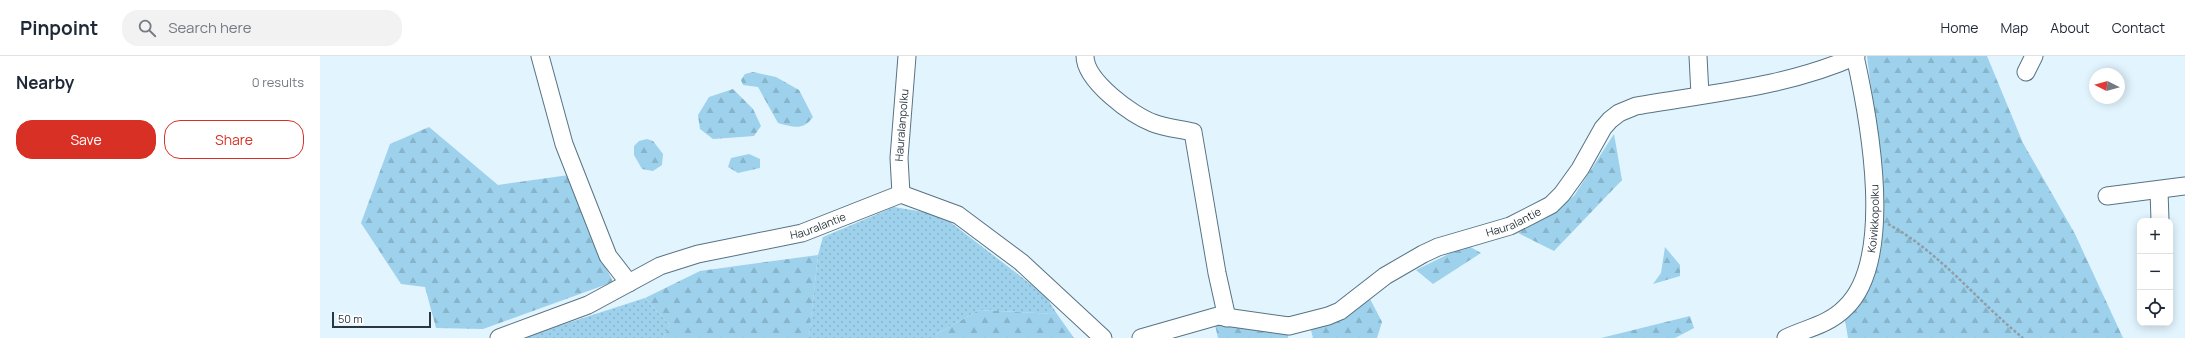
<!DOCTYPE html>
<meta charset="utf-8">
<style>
body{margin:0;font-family:Manrope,sans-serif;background:#f2f2f3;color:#1f2937}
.controls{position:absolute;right:12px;bottom:12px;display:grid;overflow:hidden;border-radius:8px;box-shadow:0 2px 10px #0003}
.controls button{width:36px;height:36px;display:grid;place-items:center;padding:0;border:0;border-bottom:1px solid #e0e1e3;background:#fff;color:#1f2937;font:20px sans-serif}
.compass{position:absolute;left:1769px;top:12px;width:36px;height:36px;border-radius:50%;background:#fff;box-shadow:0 2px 10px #0003;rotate:276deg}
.scale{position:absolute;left:12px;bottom:10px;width:99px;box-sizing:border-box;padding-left:4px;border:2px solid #2b373e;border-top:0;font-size:11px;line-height:14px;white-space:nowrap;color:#2b373e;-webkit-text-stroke:3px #fefefe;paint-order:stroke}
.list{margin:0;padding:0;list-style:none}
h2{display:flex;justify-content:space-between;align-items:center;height:52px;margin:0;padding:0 16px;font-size:17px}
h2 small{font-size:13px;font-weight:400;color:#747a83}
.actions{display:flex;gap:8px;padding:12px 16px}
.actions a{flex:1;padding:9px 0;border:1px solid #d93025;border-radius:16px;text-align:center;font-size:14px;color:#d93025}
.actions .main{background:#d93025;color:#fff}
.icon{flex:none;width:22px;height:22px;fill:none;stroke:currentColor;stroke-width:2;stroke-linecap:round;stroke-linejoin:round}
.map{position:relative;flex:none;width:1865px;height:282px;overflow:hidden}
header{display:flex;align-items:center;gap:24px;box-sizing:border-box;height:56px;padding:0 20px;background:#fff;border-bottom:1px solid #e0e1e3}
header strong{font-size:19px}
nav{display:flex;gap:22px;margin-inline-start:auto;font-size:14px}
.search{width:280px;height:36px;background:#f2f2f3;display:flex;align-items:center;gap:10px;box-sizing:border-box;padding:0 14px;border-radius:16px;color:#747a83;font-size:15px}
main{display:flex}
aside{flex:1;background:#fff}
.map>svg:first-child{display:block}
</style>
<header>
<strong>Pinpoint</strong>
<div class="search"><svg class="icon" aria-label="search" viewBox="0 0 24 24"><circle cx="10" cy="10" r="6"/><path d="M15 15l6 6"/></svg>Search here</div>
<nav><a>Home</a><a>Map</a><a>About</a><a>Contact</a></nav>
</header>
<main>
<aside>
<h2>Nearby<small>0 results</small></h2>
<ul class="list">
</ul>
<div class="actions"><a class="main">Save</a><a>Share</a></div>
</aside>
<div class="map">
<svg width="1865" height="282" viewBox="0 0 1865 282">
<defs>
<pattern id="grass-dots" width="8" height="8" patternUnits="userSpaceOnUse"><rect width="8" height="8" fill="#9dd1ec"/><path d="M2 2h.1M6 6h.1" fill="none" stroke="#87b4cb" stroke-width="1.8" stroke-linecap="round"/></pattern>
<pattern id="forest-firs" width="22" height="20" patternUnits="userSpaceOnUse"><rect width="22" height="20" fill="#9dd1ec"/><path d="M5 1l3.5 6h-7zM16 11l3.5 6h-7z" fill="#87b4cb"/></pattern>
</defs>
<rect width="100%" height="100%" fill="#e2f4fe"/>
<g fill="url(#grass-dots)">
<path d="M574 151 621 159 725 239 737 258 659 254 615 279V282H485L489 280 498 199 503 181Z"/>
<path d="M325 242 350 269 343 282H201Z"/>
</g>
<g fill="url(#forest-firs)">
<path d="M1547 0H1667L1703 87 1755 178 1803 282H1528L1525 264 1522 258 1541 240 1560 103Z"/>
<path d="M433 16 456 21 479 34 493 61C483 75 473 71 458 67L438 31 423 29 421 24 425 18Z"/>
<path d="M413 33 433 53 441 70 434 80 393 83 380 73 378 59 389 41Z"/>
<path d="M109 71 178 129 249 119 269 177 293 226 163 273 116 272 105 231 81 228 41 167 70 88Z"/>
<path d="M1294 78 1302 124 1234 195 1198 177 1254 140Z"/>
<path d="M327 83 333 85 343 98 342 109 333 115 322 113 314 99V90L319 85Z"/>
<path d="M429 98 440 103V112L418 117 408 111 411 102Z"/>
<path d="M1147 189 1161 197 1113 228 1096 214Z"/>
<path d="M1345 191 1360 209V220L1333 228 1341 217Z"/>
<path d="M498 199 489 281 485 282H343L350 269 325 242 380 215Z"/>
<path d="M1048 239 1062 266 1057 282H993L990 270Z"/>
<path d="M659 254 737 258 754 282H615V279Z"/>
<path d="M1370 260 1374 272 1355 282H1281Z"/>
<path d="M895 269 969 276 968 282H898Z"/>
</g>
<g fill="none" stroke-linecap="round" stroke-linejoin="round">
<defs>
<g id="minor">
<path d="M220 0 244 88 288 200 309 227"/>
<path d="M765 0C765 25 812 59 833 67 846 72 860 73 873 76L897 217 907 262"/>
<path d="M1378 0 1380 39"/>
<path d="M1706 16 1714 0"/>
<path d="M1839 134 1840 165"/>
<path id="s1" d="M581 138 579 102 587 0"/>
<path d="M1787 140 1865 130"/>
<path id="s2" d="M179 282 268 249 340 210 378 198 482 177 581 138 638 159 701 206 783 282"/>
<path id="s3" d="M821 282 898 260 969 270 1008 260 1020 255 1065 220 1103 198 1118 191 1190 170 1231 149 1242 138 1260 113 1283 72 1290 64 1299 57 1316 50C1390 37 1467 31 1536 0"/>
<path id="s4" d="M1466 282C1487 272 1508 269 1525 252 1576 204 1549 63 1535 0"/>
</g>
</defs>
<use href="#minor" stroke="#577382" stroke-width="19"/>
<path stroke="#8f9ea7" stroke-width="2.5" stroke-dasharray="3 2" stroke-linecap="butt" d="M1568 168C1621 197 1657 245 1703 282"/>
<use href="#minor" stroke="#fff" stroke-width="17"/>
</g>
<g text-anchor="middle" stroke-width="3.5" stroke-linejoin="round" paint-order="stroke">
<g font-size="11" fill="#2b373e" stroke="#fefefe">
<text dy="4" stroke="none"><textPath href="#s1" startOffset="69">Hauralanpolku</textPath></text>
<text dy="4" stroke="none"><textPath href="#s4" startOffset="163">Koivikkopolku</textPath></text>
<text dy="4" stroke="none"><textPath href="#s3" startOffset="402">Hauralantie</textPath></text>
<text dy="4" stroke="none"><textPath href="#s2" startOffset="340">Hauralantie</textPath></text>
</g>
</g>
</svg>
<div class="controls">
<button>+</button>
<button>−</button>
<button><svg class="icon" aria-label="locate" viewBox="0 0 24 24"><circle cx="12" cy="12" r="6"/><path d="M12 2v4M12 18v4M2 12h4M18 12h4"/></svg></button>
</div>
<svg class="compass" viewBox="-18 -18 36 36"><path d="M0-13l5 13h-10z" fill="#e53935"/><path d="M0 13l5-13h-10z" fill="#747a83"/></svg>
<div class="scale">50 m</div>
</div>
</main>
